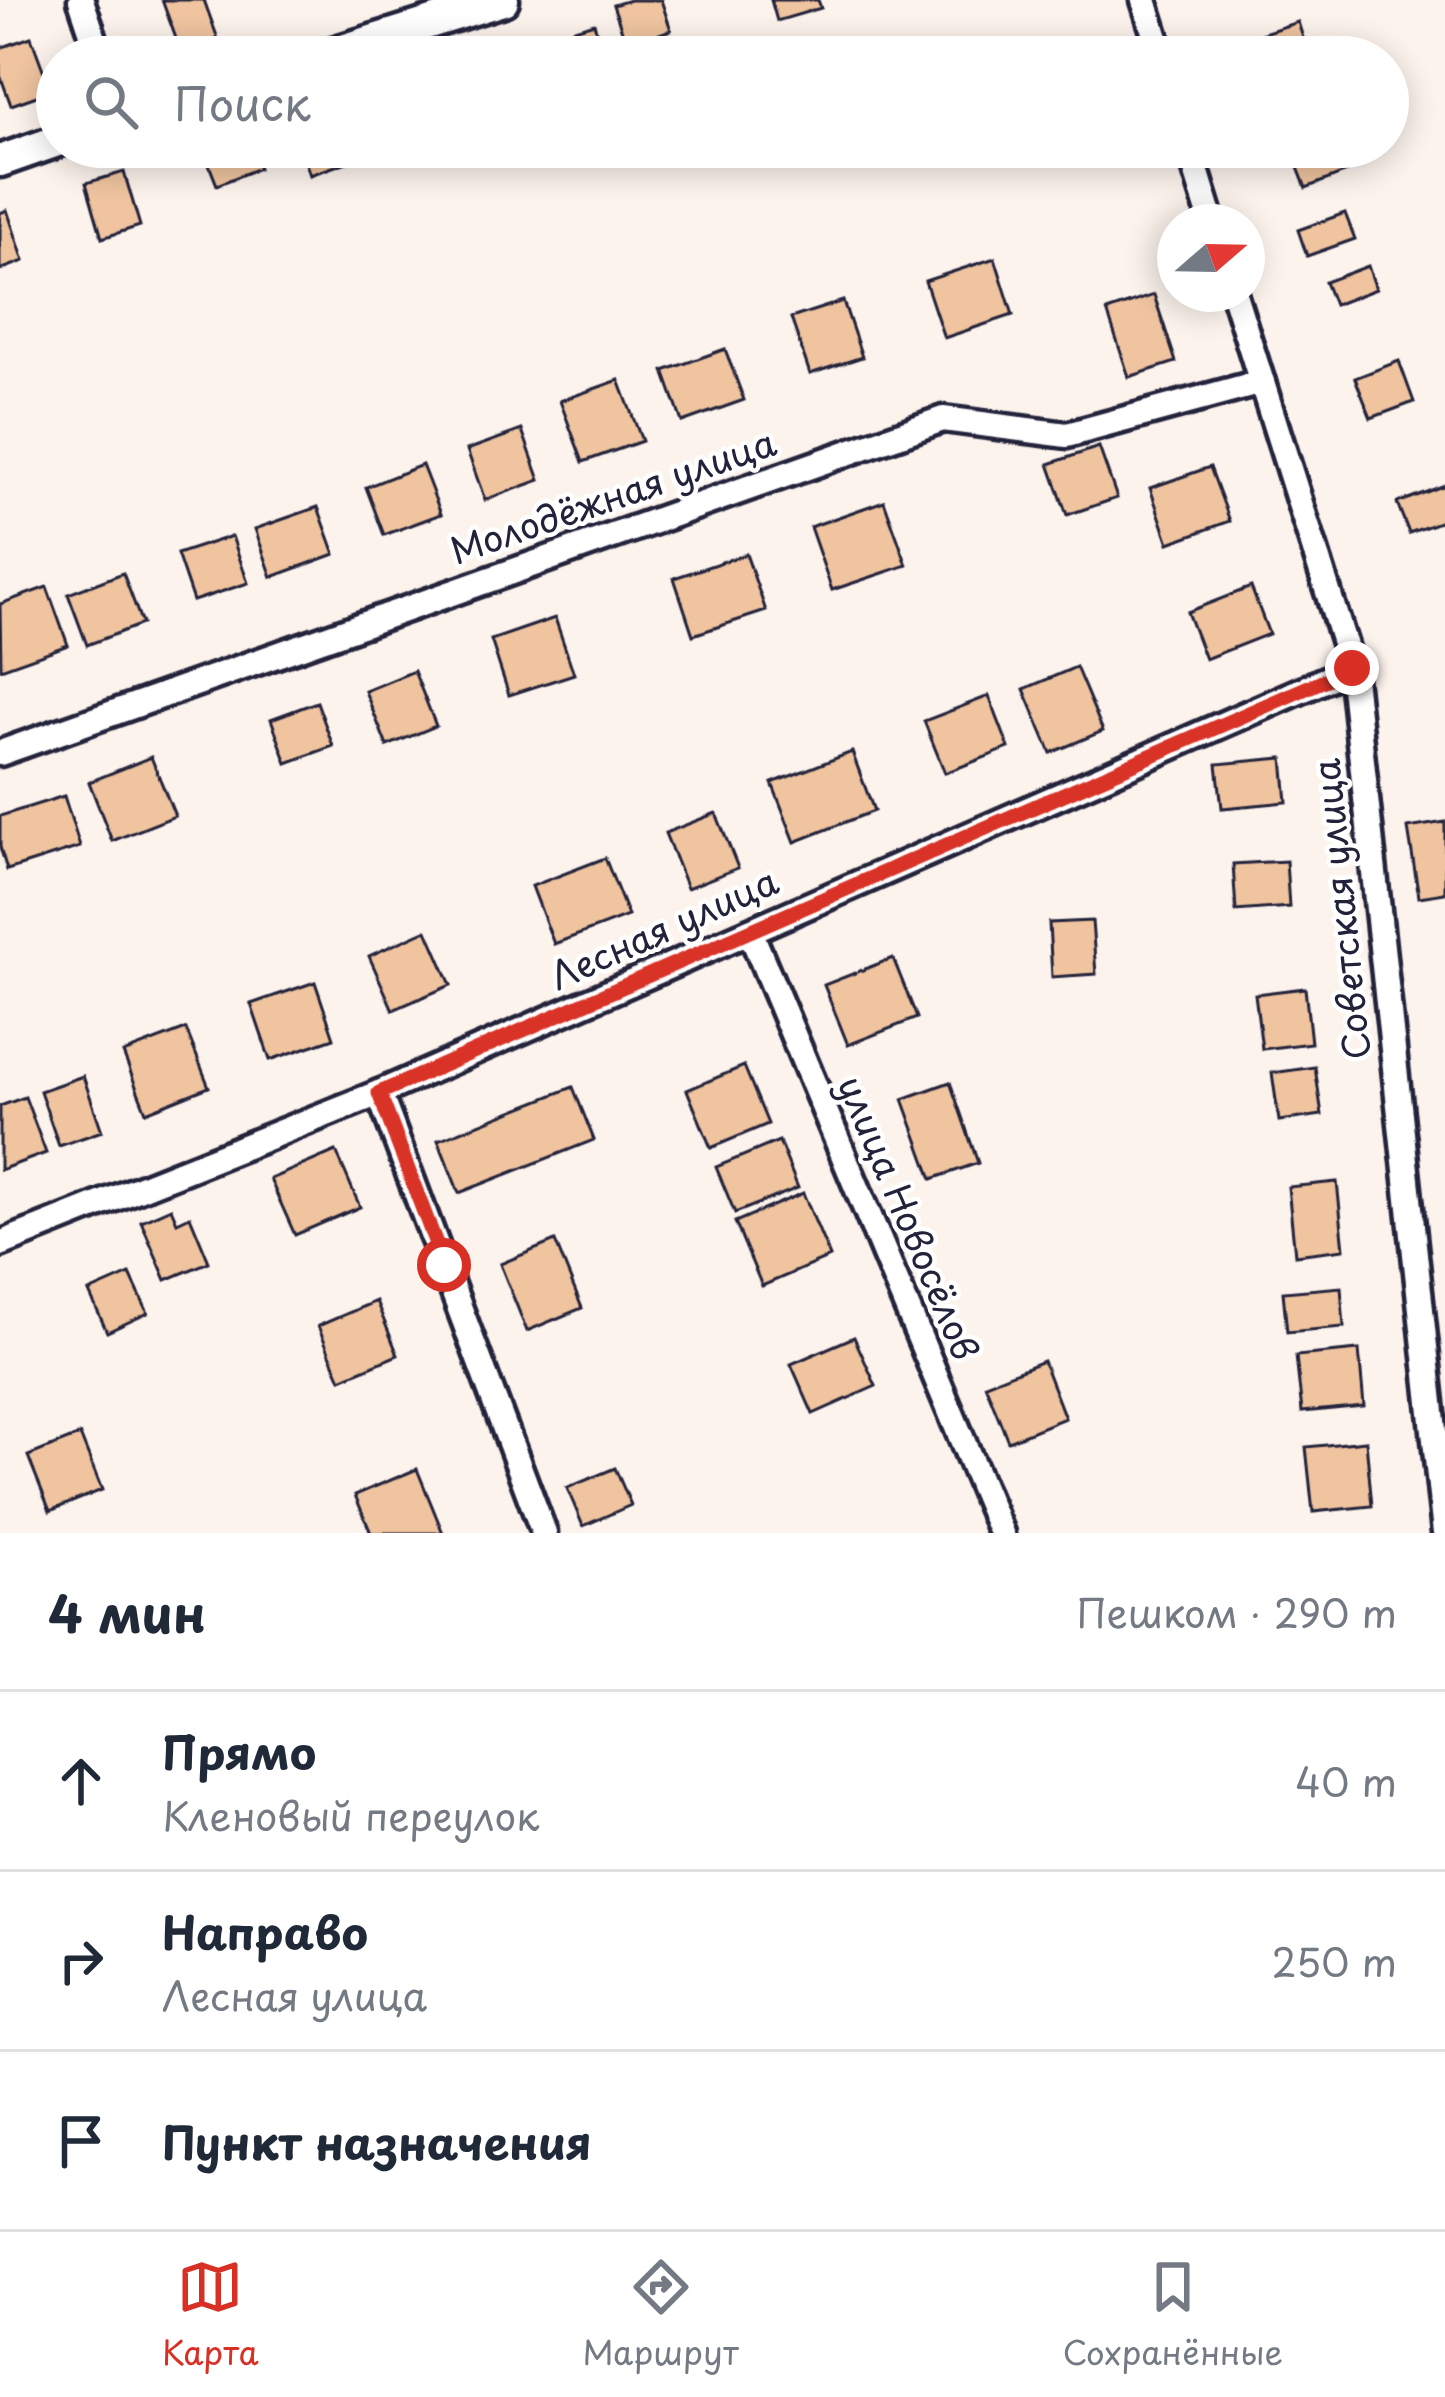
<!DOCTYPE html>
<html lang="ru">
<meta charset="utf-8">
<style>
body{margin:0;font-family:"Playpen Sans",sans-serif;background:#f2f2f3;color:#1f2937}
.compass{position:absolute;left:1157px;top:204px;width:108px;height:108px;border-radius:50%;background:#fff;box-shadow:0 6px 30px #0003;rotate:70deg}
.stop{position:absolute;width:36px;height:36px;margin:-27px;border:9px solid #d93025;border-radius:50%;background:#fff}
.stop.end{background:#d93025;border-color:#fff;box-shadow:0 3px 12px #0008}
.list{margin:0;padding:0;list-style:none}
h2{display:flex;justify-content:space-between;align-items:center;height:156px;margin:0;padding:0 48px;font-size:51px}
h2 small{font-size:39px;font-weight:400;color:#747a83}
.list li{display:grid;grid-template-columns:78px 1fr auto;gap:36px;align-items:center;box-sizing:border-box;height:180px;padding:0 48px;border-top:3px solid #e0e1e3}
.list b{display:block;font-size:45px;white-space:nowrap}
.list p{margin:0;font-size:39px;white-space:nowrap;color:#747a83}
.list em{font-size:39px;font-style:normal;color:#747a83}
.icon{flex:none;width:66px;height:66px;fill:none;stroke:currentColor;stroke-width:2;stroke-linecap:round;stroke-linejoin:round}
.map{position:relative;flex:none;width:1445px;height:1533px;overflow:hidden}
.search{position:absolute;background:#fff;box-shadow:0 6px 30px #0003;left:36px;right:36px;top:36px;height:132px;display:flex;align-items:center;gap:30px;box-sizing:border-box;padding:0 42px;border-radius:66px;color:#747a83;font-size:45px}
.sheet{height:696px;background:#fff}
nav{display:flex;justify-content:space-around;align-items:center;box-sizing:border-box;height:168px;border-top:3px solid #e0e1e3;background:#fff;font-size:33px;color:#747a83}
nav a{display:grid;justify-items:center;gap:6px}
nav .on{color:#d93025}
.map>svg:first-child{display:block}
</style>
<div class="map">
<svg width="1445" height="1533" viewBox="0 0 1445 1533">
<rect width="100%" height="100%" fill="#fcf3ec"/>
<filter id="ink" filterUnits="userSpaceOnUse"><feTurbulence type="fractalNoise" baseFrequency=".00833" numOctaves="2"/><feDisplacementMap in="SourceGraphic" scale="24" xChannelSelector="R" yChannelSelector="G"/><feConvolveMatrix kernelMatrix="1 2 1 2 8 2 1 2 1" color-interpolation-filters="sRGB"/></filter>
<g filter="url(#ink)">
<g fill="#efc49f" stroke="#22223b" stroke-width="3">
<path d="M162 0H204L218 39 181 52Z"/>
<path d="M630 0H661L671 30 627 45 613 5Z"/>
<path d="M771 0H818L821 8 777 21Z"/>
<path d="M1298 22 1309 57H1257L1251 37Z"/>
<path d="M594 23 604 57H557L551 36Z"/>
<path d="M31 37 51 91 11 105 0 75V48Z"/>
<path d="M202 147H251L259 168 217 185Z"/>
<path d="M300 147H342L347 162 310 175Z"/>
<path d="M1290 147H1338L1347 172 1306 188Z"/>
<path d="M124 172 140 226 102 238 86 183Z"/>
<path d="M7 210 24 261 0 270V213Z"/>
<path d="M1345 213 1355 239 1307 256 1298 230Z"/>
<path d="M995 258 1013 315 944 338 925 281Z"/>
<path d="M1368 266 1376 289 1334 305 1325 282Z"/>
<path d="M1154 295 1176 362 1129 377 1107 311Z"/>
<path d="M843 301 862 357 810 374 791 318Z"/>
<path d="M725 349 744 400 682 422 664 371Z"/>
<path d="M1399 361 1414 402 1371 418 1355 378Z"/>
<path d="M619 380 642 441 583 462 560 401Z"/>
<path d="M522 430 540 480 485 500 467 450Z"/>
<path d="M1099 447 1117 498 1067 515 1049 464Z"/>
<path d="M422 465 441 514 384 535 366 487Z"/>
<path d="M1210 467 1230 521 1169 543 1150 488Z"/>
<path d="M1445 485V520L1409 533 1397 503Z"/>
<path d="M884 501 907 565 832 590 810 527Z"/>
<path d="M318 507 335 554 272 577 255 529Z"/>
<path d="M232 536 248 583 193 601 177 554Z"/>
<path d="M746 554 766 611 693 635 674 578Z"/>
<path d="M123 573 142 624 87 645 68 594Z"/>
<path d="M47 587 68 645 1 669 0 604Z"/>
<path d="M1251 587 1269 634 1205 659 1187 612Z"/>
<path d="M555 618 574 674 509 695 491 640Z"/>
<path d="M1076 667 1103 731 1051 753 1024 689Z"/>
<path d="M414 671 436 726 387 746 365 691Z"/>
<path d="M989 696 1009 748 945 773 924 721Z"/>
<path d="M317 702 333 746 287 763 271 719Z"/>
<path d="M852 752 874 811 795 842 772 783Z"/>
<path d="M151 757 175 816 112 841 89 782Z"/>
<path d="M1283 758 1287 802 1222 808 1217 764Z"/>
<path d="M64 796 80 847 7 870 0 847V816Z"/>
<path d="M716 813 738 868 687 888 665 833Z"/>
<path d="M1445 822V893L1419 897 1408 828Z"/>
<path d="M605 858 628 916 554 944 532 886Z"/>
<path d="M1286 861 1289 907 1236 911 1233 864Z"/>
<path d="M1092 921 1096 974 1052 977 1049 923Z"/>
<path d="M427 930 451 985 393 1010 369 956Z"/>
<path d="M893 958 917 1018 848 1045 824 985Z"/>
<path d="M315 982 334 1038 270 1060 251 1004Z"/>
<path d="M1305 988 1311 1043 1262 1049 1255 994Z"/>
<path d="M186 1029 209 1087 146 1112 123 1053Z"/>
<path d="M744 1066 768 1124 711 1148 687 1090Z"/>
<path d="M1315 1067 1322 1115 1279 1121 1272 1073Z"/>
<path d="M83 1076 102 1131 59 1146 40 1091Z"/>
<path d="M950 1082 978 1163 932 1179 903 1099Z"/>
<path d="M573 1087 594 1140 459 1193 438 1140Z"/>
<path d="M25 1097 46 1153 0 1170V1106Z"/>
<path d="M779 1141 798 1188 735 1213 716 1167Z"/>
<path d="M336 1151 360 1207 295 1235 270 1179Z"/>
<path d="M1337 1182 1344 1249 1295 1255 1288 1187Z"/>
<path d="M803 1193 830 1257 762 1286 735 1222Z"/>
<path d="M171 1208 177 1222 190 1216 209 1262 166 1280 141 1221Z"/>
<path d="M555 1241 582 1308 527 1331 500 1264Z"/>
<path d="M130 1274 148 1313 107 1332 89 1292Z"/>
<path d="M1341 1287 1344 1327 1287 1332 1283 1292Z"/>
<path d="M376 1301 398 1355 341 1379 318 1326Z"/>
<path d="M854 1337 876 1386 813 1414 791 1364Z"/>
<path d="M1359 1350 1364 1406 1302 1412 1296 1356Z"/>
<path d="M1043 1361 1065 1418 1008 1441 985 1384Z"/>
<path d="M80 1435 102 1490 50 1511 28 1456Z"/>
<path d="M1366 1441 1372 1506 1313 1512 1306 1447Z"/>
<path d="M615 1468 631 1505 583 1526 567 1488Z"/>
<path d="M417 1469 443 1533H371L355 1495Z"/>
</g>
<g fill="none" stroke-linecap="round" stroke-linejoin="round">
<defs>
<g id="minor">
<path d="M81 0 100 57"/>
<path d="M1144 0 1162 57"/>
<path d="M1189 147 1212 222"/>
<path d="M1234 294 1352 668 1445 1533"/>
<path d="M0 753 943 419 1067 435 1262 382"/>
<path d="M750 931 1001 1533"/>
<path d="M379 1093 544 1533"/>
<path d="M0 1244 379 1093 1352 668"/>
</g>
<g id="tertiary">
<path d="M320 57 503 0"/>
<path d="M0 161 57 141"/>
</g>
</defs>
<use href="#minor" stroke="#22223b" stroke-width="33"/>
<use href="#tertiary" stroke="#22223b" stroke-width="39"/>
<use href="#minor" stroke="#fff" stroke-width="24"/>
<use href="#tertiary" stroke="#fff" stroke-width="30"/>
</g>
</g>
<g fill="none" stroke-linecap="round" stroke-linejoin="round" filter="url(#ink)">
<path stroke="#d93025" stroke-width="15" d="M444 1265 379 1093 1352 668"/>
</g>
<g text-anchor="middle" stroke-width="9" stroke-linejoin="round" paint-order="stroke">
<g font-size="36" fill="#22223b" stroke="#fff">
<text transform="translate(613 497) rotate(-19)" y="13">Молодёжная улица</text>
<text transform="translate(1342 909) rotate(-96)" y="13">Советская улица</text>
<text transform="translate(664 929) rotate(-24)" y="13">Лесная улица</text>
<text transform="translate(908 1218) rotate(67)" y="13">улица Новосёлов</text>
</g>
</g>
</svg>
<svg class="compass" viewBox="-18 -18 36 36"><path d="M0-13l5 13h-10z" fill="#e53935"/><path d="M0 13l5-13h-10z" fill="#747a83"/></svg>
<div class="stop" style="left:444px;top:1265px"></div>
<div class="stop end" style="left:1352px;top:668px"></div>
<div class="search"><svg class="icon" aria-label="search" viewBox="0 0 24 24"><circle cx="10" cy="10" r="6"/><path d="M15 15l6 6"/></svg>Поиск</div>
</div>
<section class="sheet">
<h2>4 мин<small>Пешком · 290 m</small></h2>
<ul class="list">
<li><svg class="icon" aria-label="ahead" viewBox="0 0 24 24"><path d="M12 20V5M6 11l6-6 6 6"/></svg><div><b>Прямо</b><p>Кленовый переулок</p></div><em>40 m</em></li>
<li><svg class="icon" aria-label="right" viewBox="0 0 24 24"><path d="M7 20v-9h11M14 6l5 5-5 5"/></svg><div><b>Направо</b><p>Лесная улица</p></div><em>250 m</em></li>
<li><svg class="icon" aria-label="arrive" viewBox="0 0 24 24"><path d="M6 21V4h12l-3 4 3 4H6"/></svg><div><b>Пункт назначения</b></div></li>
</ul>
</section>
<nav>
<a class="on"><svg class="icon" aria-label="map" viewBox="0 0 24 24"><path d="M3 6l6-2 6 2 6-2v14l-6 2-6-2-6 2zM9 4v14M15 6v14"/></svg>Карта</a>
<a><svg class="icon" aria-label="directions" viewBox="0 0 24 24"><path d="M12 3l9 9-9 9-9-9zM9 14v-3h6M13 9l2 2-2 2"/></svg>Маршрут</a>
<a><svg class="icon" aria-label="saved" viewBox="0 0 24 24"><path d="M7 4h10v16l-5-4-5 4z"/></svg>Сохранённые</a>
</nav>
